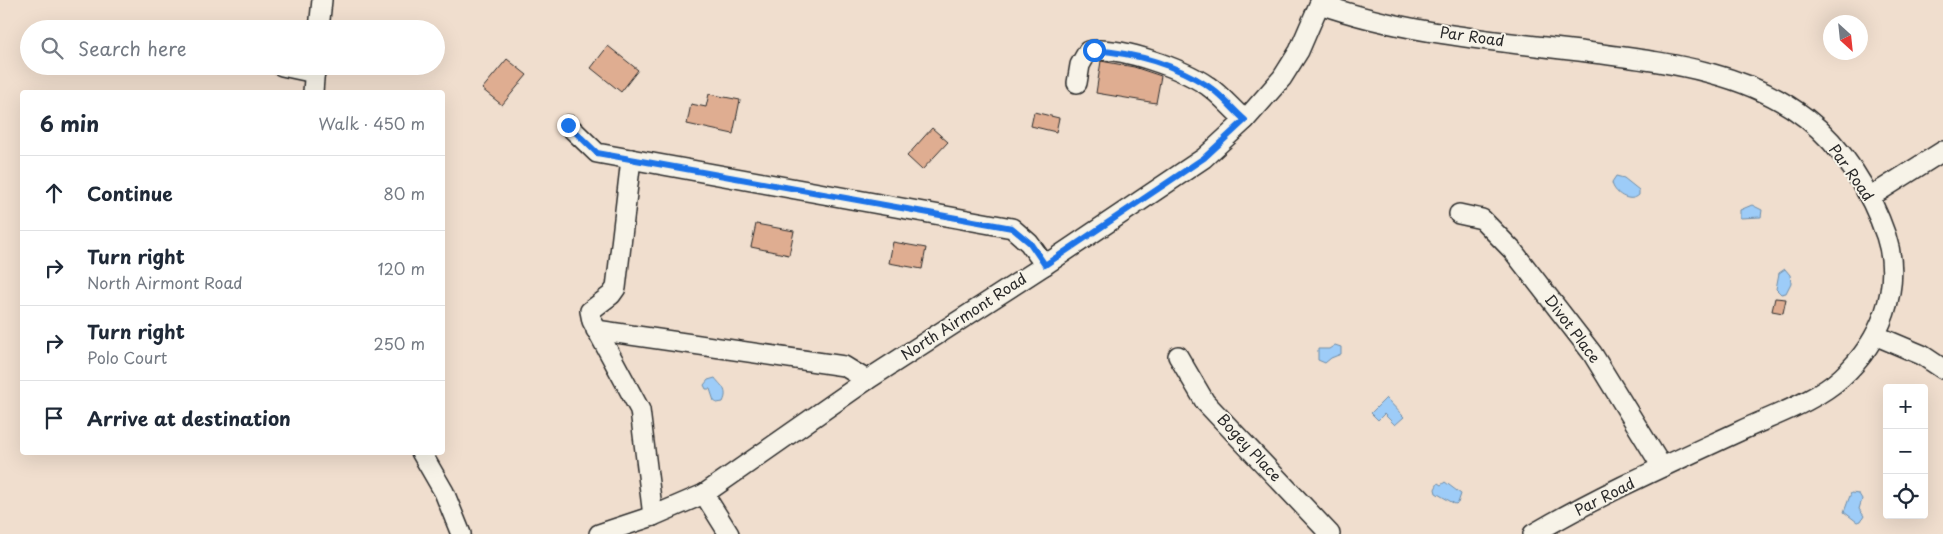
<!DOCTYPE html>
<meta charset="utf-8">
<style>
body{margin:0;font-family:"Playpen Sans",sans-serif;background:#f2f2f3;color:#1f2937}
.controls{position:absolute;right:15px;bottom:15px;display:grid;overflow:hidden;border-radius:5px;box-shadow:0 5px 20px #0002}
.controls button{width:45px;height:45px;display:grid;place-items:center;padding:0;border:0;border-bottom:1px solid #e0e1e3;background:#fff;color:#1f2937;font:25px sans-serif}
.compass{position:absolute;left:1823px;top:15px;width:45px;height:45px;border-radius:50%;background:#fff;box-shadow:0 5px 20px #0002;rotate:153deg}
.stop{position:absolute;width:15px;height:15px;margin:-11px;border:4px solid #1a73e8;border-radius:50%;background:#fff}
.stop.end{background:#1a73e8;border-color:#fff;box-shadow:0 1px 5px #0008}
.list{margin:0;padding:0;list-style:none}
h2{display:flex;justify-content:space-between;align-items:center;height:65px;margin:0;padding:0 20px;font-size:21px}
h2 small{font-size:16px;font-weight:400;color:#747a83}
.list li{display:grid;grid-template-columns:32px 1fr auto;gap:15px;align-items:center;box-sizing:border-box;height:75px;padding:0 20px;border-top:1px solid #e0e1e3}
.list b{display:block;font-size:19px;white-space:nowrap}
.list p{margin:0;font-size:16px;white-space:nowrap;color:#747a83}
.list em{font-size:16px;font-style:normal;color:#747a83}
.icon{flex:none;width:28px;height:28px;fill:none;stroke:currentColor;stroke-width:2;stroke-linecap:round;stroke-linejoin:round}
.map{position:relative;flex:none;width:1943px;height:534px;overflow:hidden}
.search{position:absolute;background:#fff;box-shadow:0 5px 20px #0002;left:20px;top:20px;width:425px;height:55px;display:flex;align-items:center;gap:12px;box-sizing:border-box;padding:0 18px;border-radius:28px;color:#747a83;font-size:19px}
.panel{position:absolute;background:#fff;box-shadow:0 5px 20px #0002;left:20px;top:90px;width:425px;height:365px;border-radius:5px}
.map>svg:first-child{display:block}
</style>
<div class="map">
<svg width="1943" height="534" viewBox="0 0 1943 534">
<rect width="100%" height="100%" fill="#f0dece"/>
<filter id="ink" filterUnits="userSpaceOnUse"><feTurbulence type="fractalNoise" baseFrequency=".02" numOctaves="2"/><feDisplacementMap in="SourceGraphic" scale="10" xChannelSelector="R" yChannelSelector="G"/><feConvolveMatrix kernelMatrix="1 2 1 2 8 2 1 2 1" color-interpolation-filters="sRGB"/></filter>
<g filter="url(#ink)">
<g fill="#9dccf8" stroke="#6f8ca6">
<path d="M1616 176 1624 178 1639 190V195C1630 204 1613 193 1612 182Z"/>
<path d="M1752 205 1762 210 1761 217 1740 218V210Z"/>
<path d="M1785 269 1790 275 1791 283 1786 293 1781 294 1776 289 1779 273Z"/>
<path d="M1335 345 1341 347V354L1331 358 1325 363 1318 360V349H1329Z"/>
<path d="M715 378C721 386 729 390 723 402L717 403 714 401 710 389H706L704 385 708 380Z"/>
<path d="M1386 398 1404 417 1395 425 1384 414 1378 420 1371 413Z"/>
<path d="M1445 482 1461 494 1458 503 1455 504 1436 493 1435 489 1438 483 1441 485Z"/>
<path d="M1851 493 1859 494 1862 499 1859 509 1864 516 1861 521 1857 522 1844 512Z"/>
</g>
<g fill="#dfad91" stroke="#2b2b2b">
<path d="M608 46 638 70 621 92 591 68Z"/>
<path d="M507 59 527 75 502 105 482 89Z"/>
<path d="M1101 61 1134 67 1161 76 1156 103 1096 93Z"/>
<path d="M709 94 740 100 733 134 687 124 691 104 706 107Z"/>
<path d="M1034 112 1059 118 1056 132 1031 126Z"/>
<path d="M932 128 948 142 922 170 907 156Z"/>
<path d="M756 224 794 231 789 255 751 247Z"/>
<path d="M893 242 926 248 922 269 889 263Z"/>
<path d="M1775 298 1786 299 1783 313 1772 311Z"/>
</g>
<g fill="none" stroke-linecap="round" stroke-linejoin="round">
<defs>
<g id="minor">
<path d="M1320 4C1406 34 1497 41 1587 52 1661 62 1745 70 1806 118 1843 147 1871 192 1886 236 1903 288 1880 342 1842 377 1815 402 1774 415 1740 431 1671 463 1599 495 1533 534"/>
<path d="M319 29 322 0"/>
<path d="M282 66 315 73"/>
<path d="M1077 83 1080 65 1088 51C1119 45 1183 69 1208 86 1222 96 1233 110 1245 120"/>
<path d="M313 92 315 66"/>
<path d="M568 125 597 153 1012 228 1029 243 1045 265"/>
<path d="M631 159 616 288 611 295 590 311 592 321 640 410 653 516"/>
<path d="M1870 197 1943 151"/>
<path d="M1459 214 1482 219 1513 251 1592 353 1662 467"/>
<path d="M596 330 844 366 867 380"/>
<path d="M1877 336 1922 355 1943 369"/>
<path d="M1178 356 1205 402 1330 534"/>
<path d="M421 452 444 492 461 534"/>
<path d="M704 494 729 534"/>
<path d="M599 534 653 516 704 494 867 380 1045 265 1204 158 1245 120 1282 78 1299 51 1321 0"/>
</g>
</defs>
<use href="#minor" stroke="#2b2b2b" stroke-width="22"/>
<use href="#minor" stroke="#f7f3e8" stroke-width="19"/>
</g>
</g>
<g fill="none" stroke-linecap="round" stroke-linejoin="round" filter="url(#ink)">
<path stroke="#1a73e8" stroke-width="6" d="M568 125 597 153 1012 228 1030 243 1045 265 1204 158 1245 120C1233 110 1222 95 1208 86 1174 64 1133 53 1094 50"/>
</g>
<g text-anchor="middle" stroke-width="4" stroke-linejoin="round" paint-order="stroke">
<g font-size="15" fill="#2b2b2b" stroke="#f7f3e8">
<text transform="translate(1472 37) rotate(8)" y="5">Par Road</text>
<text transform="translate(1851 173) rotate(55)" y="5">Par Road</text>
<text transform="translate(964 317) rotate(-33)" y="5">North Airmont Road</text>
<text transform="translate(1572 329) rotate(53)" y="5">Divot Place</text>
<text transform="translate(1249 448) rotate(47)" y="5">Bogey Place</text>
<text transform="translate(1605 497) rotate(-27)" y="5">Par Road</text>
</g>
</g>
</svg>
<div class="controls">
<button>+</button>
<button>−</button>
<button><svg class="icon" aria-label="locate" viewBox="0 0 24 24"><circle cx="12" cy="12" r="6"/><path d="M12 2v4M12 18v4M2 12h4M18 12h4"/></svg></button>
</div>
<svg class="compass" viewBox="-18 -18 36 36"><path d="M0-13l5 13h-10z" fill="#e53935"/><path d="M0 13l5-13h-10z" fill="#747a83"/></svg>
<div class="stop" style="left:1094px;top:50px"></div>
<div class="stop end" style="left:568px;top:125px"></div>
<div class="search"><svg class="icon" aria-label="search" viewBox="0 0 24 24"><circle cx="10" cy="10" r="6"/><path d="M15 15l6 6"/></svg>Search here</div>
<section class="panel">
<h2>6 min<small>Walk · 450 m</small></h2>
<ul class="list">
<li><svg class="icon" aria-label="ahead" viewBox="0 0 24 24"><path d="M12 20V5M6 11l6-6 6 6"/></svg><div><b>Continue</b></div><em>80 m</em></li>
<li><svg class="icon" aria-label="right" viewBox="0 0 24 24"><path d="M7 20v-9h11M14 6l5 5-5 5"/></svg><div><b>Turn right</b><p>North Airmont Road</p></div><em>120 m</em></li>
<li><svg class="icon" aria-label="right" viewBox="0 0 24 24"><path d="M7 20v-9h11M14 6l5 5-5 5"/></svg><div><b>Turn right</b><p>Polo Court</p></div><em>250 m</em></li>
<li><svg class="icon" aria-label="arrive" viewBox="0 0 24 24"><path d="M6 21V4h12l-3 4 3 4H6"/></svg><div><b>Arrive at destination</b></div></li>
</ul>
</section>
</div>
